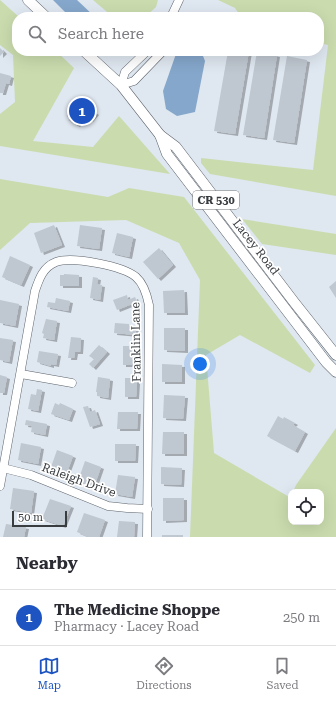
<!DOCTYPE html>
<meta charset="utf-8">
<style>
body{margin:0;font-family:"Roboto Serif",serif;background:#f7f7f7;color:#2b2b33}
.controls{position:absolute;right:12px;bottom:12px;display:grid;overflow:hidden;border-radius:8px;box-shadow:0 4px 16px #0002}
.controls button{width:36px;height:36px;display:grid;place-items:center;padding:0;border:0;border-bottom:1px solid #e1e1e2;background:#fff;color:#2b2b33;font:20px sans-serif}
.scale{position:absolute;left:12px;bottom:10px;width:55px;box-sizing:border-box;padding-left:4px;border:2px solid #393d40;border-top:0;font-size:11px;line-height:14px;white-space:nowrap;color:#393d40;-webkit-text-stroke:3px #fff;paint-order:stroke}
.you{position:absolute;left:200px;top:364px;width:14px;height:14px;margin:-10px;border:3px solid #fff;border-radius:50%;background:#1a73e8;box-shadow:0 0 0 6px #1a73e833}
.badge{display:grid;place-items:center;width:26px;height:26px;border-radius:50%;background:#1d54c1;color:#fff;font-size:13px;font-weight:700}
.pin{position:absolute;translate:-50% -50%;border:2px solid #fff;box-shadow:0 1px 4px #0006}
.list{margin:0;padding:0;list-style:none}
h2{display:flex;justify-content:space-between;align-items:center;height:52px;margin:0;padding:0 16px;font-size:17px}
h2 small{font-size:13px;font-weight:400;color:#7c7c81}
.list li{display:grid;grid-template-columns:26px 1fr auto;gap:12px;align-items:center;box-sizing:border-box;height:56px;padding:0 16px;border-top:1px solid #e1e1e2}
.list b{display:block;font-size:15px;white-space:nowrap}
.list p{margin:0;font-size:13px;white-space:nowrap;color:#7c7c81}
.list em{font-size:13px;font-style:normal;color:#7c7c81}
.icon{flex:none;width:22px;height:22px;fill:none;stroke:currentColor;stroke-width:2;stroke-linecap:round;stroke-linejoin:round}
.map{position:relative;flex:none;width:336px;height:537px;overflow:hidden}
.search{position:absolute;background:#fff;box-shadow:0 4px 16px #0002;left:12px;right:12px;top:12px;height:44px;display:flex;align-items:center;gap:10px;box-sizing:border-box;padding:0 14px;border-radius:16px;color:#7c7c81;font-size:15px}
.sheet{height:108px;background:#fff}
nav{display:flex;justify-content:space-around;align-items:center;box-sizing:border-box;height:56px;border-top:1px solid #e1e1e2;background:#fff;font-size:11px;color:#7c7c81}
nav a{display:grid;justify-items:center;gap:2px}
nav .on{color:#1d54c1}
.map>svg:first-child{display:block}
</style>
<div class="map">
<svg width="336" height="537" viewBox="0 0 336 537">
<defs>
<filter id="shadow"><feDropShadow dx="3" dy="2" stdDeviation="0" flood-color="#0004"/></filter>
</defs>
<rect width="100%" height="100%" fill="#dfe7f0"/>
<g fill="#cadcae">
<path d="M0 0 19 17H17V51H56L74 68 33 141 93 147 119 116 170 174 0 146V114L15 102 13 55 0 45Z"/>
<path d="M93 0H158L156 7 145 17H113Z"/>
<path d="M218 0H336V196L210 174 201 163V158L313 170 328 45 319 43V17H241L235 8Z"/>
<path d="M0 179 108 197 129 188 184 197 315 365 310 373 240 335 206 355 214 453 291 498V522H321V492H293L296 485 336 428V537H190L200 280 179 243 126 220 30 223 0 250Z"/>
<path d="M242 219 336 234V255L262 244Z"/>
</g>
<g fill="#85a7cb">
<path d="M53 0H77L95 17H70Z"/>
<path d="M177 51H201L205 61 195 112 177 116 166 109 163 91Z"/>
</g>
<g fill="#bfc7d0" filter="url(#shadow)">
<path d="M0 48 4 52 0 56Z"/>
<path d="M228 51H249L235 134 214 131Z"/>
<path d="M257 51 277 55 264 138 243 135Z"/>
<path d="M287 56 307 60 294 143 273 140Z"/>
<path d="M0 73 11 76 9 84 6 83 3 93H0Z"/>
<path d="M83 97 91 102 90 103 93 106 90 109 96 113 90 120 85 116 77 125 68 120 70 119 67 116Z"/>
<path d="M54 225 62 245 41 253 34 233Z"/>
<path d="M80 225 102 228 99 249 77 246Z"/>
<path d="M117 233 133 237 129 257 112 253Z"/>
<path d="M159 248 173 265 158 279 143 262Z"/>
<path d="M10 256 30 265 21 285 2 277Z"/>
<path d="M64 274 79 275V286H60V275H64Z"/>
<path d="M93 277 98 278 97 284 102 285 100 300 90 298Z"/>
<path d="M336 281V298L329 287Z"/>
<path d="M184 290 185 313H164L163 291Z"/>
<path d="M127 295 128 300 135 297 137 302 117 310 113 300Z"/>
<path d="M56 298 70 301 68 311 47 307 48 302 55 303Z"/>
<path d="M0 300 19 304 15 326 0 323Z"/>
<path d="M46 319 57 321 54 340 43 338 44 334 42 333Z"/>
<path d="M115 323 129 324V329H136V335L114 333Z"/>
<path d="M164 328H185V351L164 350Z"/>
<path d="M71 337 81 338 80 352H75L74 358H68Z"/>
<path d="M0 338 13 340 9 362 0 360Z"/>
<path d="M99 345 107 352 93 368 89 364 94 359 89 356Z"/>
<path d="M123 346H134V351H136L135 365H123Z"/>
<path d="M39 351 58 354 56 365 51 364V366L37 362Z"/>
<path d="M162 364 182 365V382H162Z"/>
<path d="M0 375 7 377 4 393H0Z"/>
<path d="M98 377 110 379 108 398 97 396V392H96Z"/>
<path d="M125 378H136V382H137L136 397H125Z"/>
<path d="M37 389 42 390 38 411 28 409 31 394 36 395Z"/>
<path d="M164 395 185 396 183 419 163 418Z"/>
<path d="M55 403 59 405 60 403 73 409 69 420 51 414Z"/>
<path d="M88 406 90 412 95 410 100 424 90 427 83 407Z"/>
<path d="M118 412H138L137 429H117Z"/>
<path d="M278 416 283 419 284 417 295 423 293 425 305 432 295 451 267 436Z"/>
<path d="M26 420 47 424 45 435 31 432 32 426 25 425Z"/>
<path d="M163 432H184V454H162Z"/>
<path d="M21 443 41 447 38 464 18 460Z"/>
<path d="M115 444H136L135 461H115Z"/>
<path d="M57 450 73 456 66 475 50 470Z"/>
<path d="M85 461 101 467 94 487 78 481Z"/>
<path d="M161 467 182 468 181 485 161 484Z"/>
<path d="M118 475 135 477 132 497 115 494Z"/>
<path d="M13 488 34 491 31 513 10 509Z"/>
<path d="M163 498H184V520L163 521Z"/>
<path d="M50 499 71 506 63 526 42 519Z"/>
<path d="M84 513 105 520 99 537H89L77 532Z"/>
<path d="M119 521 135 522 134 537H117Z"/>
<path d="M6 524 26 527 24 537H3Z"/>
<rect x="162" y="535" width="21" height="2"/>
</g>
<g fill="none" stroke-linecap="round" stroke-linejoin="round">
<defs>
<g id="minor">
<path d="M171 17 179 0"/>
<path d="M121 85 134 81 163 51"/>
<path d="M121 85 125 72 147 51"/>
<path d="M21 374 72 383"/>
<path d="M3 468 31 475 108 506 127 508 148 509"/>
<path d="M0 486 35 291C39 279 43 267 56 262 72 256 123 266 136 277 144 284 147 295 149 305L147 537"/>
</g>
<g id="major">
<path d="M28 0 46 17"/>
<path d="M84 51 121 85 160 135 176 147 294 302 336 355"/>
<path d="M160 135 167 154 326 362 336 372"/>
</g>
</defs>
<use href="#minor" stroke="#5c636b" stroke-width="9"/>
<use href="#major" stroke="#5c636b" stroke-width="11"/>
<use href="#minor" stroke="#fff" stroke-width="8"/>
<use href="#major" stroke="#fff" stroke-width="10"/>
</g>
<g text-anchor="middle" stroke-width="3.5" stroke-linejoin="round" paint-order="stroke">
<rect fill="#fff" stroke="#747779" stroke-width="1" x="193" y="191" width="46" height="18" rx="3"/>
<g font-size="11" font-weight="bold" fill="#393d40">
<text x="216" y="204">CR 530</text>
</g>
<g font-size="12" fill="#393d40" stroke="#fff">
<text transform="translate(256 247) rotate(52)" y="4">Lacey Road</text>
<text transform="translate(136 342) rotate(-91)" y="4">Franklin Lane</text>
<text transform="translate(79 480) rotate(20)" y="4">Raleigh Drive</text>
</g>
</g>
</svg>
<div class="controls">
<button><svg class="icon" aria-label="locate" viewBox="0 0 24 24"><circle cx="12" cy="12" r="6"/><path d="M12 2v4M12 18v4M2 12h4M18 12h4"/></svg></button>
</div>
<div class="scale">50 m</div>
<div class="you"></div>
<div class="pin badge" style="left:82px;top:111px">1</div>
<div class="search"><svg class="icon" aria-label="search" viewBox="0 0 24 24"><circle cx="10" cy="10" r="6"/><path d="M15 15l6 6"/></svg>Search here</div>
</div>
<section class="sheet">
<h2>Nearby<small></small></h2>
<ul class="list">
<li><span class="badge">1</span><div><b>The Medicine Shoppe</b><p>Pharmacy · Lacey Road</p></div><em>250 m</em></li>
</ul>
</section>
<nav>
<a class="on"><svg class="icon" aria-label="map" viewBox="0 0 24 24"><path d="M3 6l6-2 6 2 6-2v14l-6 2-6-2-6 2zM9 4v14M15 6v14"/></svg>Map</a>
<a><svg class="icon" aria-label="directions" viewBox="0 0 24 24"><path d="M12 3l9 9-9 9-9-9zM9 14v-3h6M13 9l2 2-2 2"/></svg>Directions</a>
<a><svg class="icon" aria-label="saved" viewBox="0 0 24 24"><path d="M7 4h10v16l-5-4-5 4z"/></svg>Saved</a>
</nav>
